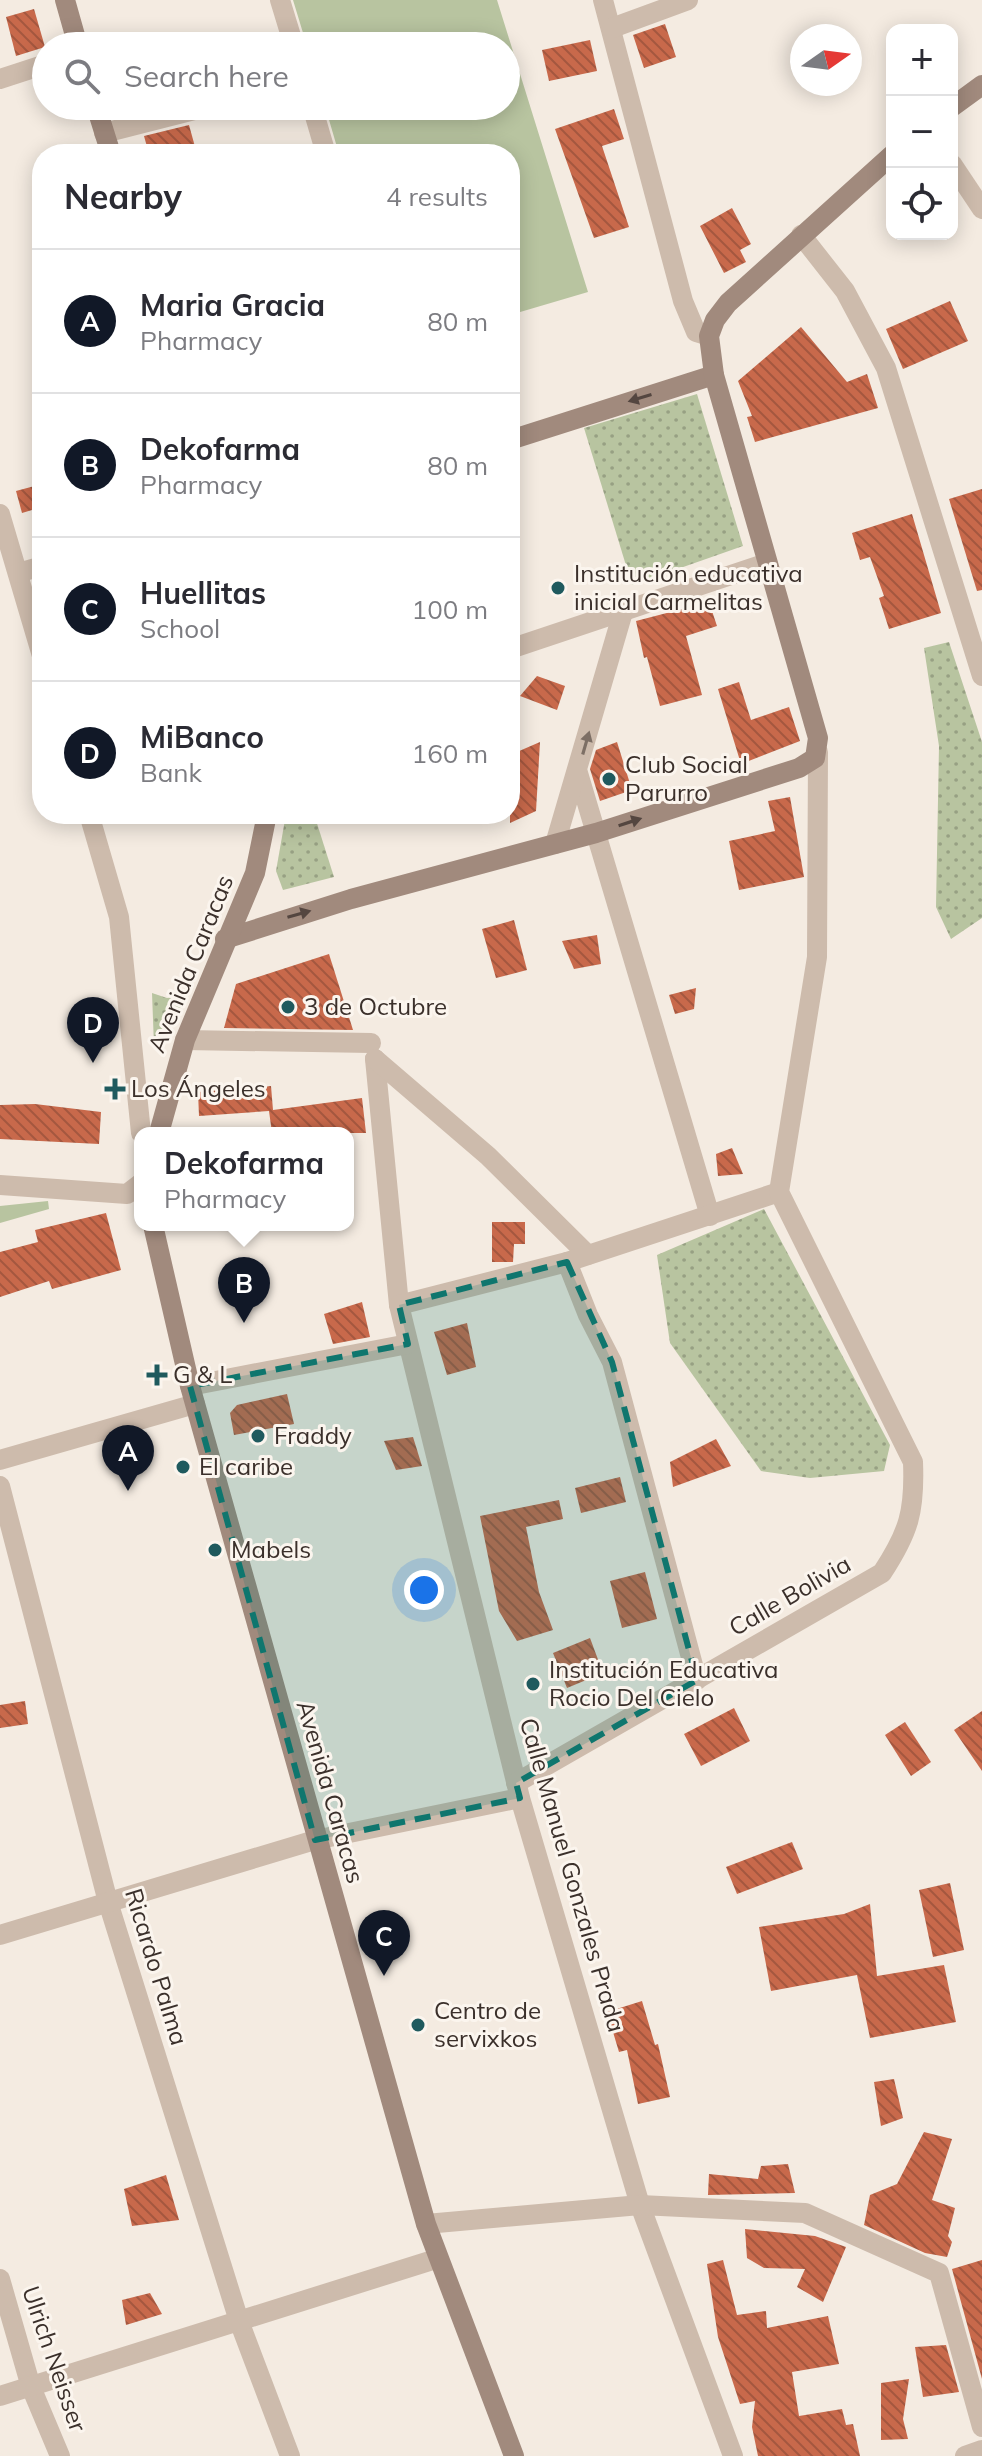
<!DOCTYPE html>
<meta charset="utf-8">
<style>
body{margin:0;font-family:Mulish,sans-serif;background:#f2f2f3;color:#2b2b33}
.controls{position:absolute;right:24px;top:24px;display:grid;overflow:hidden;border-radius:16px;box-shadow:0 4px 20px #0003}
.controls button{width:72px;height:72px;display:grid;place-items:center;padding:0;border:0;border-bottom:2px solid #e1e1e2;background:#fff;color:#2b2b33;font:40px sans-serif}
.compass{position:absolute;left:790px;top:24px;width:72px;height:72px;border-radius:50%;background:#fff;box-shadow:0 4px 20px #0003;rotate:76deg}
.you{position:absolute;left:424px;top:1590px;width:28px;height:28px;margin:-20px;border:6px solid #fff;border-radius:50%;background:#1a73e8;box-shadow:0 0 0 12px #1a73e833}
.badge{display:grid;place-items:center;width:52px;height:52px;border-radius:50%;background:#111827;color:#fff;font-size:26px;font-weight:700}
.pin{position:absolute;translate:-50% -66px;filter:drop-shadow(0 2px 4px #0008)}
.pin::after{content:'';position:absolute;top:42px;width:28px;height:24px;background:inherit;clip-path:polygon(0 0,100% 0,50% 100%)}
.popup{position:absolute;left:134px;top:1127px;width:220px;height:104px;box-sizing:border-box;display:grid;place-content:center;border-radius:16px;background:#fff;filter:drop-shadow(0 2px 6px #0005);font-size:26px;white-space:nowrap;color:#7c7c81}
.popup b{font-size:30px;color:#2b2b33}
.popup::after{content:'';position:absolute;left:50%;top:100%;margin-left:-16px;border:16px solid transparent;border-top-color:#fff}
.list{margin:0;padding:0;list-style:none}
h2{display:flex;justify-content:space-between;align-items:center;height:104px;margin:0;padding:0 32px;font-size:34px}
h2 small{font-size:26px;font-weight:400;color:#7c7c81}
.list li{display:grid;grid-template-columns:52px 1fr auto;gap:24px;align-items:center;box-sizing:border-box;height:144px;padding:0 32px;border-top:2px solid #e1e1e2}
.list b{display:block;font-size:30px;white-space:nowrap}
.list p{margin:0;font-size:26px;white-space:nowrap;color:#7c7c81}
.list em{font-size:26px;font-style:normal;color:#7c7c81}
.icon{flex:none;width:44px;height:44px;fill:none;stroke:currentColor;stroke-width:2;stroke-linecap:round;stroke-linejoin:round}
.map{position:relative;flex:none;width:982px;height:2456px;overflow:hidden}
.search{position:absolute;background:#fff;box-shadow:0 4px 20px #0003;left:32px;top:32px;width:488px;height:88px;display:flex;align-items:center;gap:20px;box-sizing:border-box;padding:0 28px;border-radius:44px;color:#7c7c81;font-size:30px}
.panel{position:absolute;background:#fff;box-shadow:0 4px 20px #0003;left:32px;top:144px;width:488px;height:680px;border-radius:32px}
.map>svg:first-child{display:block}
</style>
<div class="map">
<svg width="982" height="2456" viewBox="0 0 982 2456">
<defs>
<pattern id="park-dots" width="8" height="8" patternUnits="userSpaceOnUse" patternTransform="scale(2)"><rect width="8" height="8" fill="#b8c4a0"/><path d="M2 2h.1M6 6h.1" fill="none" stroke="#97a083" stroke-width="1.8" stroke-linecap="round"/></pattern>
<pattern id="building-back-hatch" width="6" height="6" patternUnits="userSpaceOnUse" patternTransform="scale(2)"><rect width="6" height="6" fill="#c8694b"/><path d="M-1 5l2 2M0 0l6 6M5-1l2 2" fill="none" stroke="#a4573f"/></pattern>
</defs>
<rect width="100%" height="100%" fill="#f4ebe1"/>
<g fill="#b8c4a0">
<path d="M293 0H497L588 292 510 315V154H339L325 106H506V46H307Z"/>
<path d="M48 1201 49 1209 0 1223V1206Z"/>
</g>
<g fill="url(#park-dots)">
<path d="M697 394 743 546 632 585 584 428Z"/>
<path d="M949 642 982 742V918L951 939 936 907 939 746 924 648Z"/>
<path d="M286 814H314L334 877 283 890 276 871Z"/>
<path d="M152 993 167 998 186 997 160 1048 154 1046Z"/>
<path d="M764 1209 890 1445 884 1471 810 1478 761 1471 670 1343 657 1255Z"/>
</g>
<g fill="url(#building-back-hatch)">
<path d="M34 9 45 47 16 56 6 17Z"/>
<path d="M665 24 676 57 644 68 633 35Z"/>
<path d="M590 40 597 71 549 81 542 50Z"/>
<path d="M614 109 624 139 602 146 629 227 594 238 555 129Z"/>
<path d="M189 125 197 154H149L144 136Z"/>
<path d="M732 208 751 244 740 250 746 262 724 273 700 226Z"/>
<path d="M950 301 968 341 903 369 886 329Z"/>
<path d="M801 327 847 382 867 374 878 408 755 442 747 417 752 416 738 381Z"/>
<path d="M42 484V507L22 513 16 491Z"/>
<path d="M982 489V590L977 591 949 499Z"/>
<path d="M912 514 941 613 889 629 879 598 884 596 870 557 860 560 852 533Z"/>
<path d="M709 602 717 626 686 636 702 695 660 706 647 657 644 658 636 621Z"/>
<path d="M537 676 565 686 557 710 520 696Z"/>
<path d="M739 682 751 720 789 707 800 741 741 764 718 689Z"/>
<path d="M540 742 536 811 510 823V755Z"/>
<path d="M617 742 632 790 600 801 590 769 596 750Z"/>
<path d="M790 797 804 877 739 890 729 841 775 831 768 801Z"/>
<path d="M514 920 527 970 496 978 482 929Z"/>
<path d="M597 935 601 964 574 969 562 941Z"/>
<path d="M329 954 353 1030 224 1028 236 984Z"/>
<path d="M696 988 694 1009 675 1014 669 995Z"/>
<path d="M271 1086 273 1110 362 1098 366 1133H272L269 1111 199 1116 198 1092Z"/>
<path d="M35 1104 101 1112 99 1144 0 1139V1105Z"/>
<path d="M732 1148 743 1174 718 1176 716 1154Z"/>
<path d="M106 1213 121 1270 52 1289 49 1281 0 1297V1252L38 1242 35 1230Z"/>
<path d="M492 1222H525V1244H514L513 1262H492Z"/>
<path d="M362 1302 370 1337 333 1344 324 1314Z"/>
<path d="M467 1323 476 1367 447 1375 434 1332Z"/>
<path d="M287 1394 294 1424 234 1435 230 1413 237 1405Z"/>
<path d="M413 1437 422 1466 396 1470 384 1441Z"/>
<path d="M716 1439 731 1466 673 1487 670 1462Z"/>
<path d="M620 1477 626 1502 581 1513 575 1488Z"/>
<path d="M559 1500 563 1519 526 1527 539 1592 553 1630 517 1641 499 1611 480 1516Z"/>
<path d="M645 1572 657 1619 622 1628 610 1581Z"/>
<path d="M590 1638 603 1673 567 1688 553 1653Z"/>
<path d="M25 1701 28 1724 0 1728V1705Z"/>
<path d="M734 1708 750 1741 701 1766 684 1734Z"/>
<path d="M982 1711V1771L954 1730Z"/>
<path d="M905 1722 931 1762 911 1776 885 1735Z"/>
<path d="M792 1842 803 1869 737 1894 726 1867Z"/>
<path d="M950 1883 964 1950 933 1957 919 1890Z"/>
<path d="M870 1904 877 1976 944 1965 956 2022 870 2038 857 1975 771 1991 759 1927 844 1914Z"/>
<path d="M642 2001 655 2045 658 2044 670 2097 638 2104 627 2050 619 2052 607 2012Z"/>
<path d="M894 2079 903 2118 881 2126 874 2082Z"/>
<path d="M924 2132 952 2139 932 2200 955 2208 948 2236 952 2242 947 2257 925 2253 864 2225 870 2195 897 2184Z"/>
<path d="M788 2164 795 2193 708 2195 709 2174 758 2179 761 2166Z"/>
<path d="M166 2175 179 2220 132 2226 124 2189Z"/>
<path d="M745 2229 815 2236 846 2247 823 2302 797 2287 805 2269 764 2268 747 2258Z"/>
<path d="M723 2260 737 2315 766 2311 767 2328 828 2316 839 2364 792 2372 799 2416 842 2409 846 2425 853 2424 860 2456H758L752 2427 755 2401 740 2404 718 2337 707 2264Z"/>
<path d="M982 2260V2379L952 2269Z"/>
<path d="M150 2293 162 2314 126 2325 122 2300Z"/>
<path d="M946 2345 959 2392 923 2397 915 2347Z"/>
<path d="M909 2379 903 2419 908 2439 881 2440V2383Z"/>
</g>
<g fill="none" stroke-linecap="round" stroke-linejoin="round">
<g stroke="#cdbbac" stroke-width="20">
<path d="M280 0 294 46"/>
<path d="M603 0 683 301 696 332 709 336"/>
<path d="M612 28 688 0"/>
<path d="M0 79 46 64"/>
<path d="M312 106 326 154"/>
<path d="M104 133 210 106"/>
<path d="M952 164 982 209"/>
<path d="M801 235 845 291 886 368 982 676"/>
<path d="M0 514 42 656"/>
<path d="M18 573 42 566"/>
<path d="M510 649 767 563"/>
<path d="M578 773 710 1216"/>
<path d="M89 814 119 917 141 1133"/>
<path d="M555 844 623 612"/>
<path d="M185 1040 371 1043"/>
<path d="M375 1059 399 1305 520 1798 640 2205 733 2456"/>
<path d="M375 1059 488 1156 588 1255"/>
<path d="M567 1262 588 1315 612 1362 697 1680"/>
<path d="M399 1305 567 1262 779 1192"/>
<path d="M190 1386 408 1344"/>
<path d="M0 1460 195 1404"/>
<path d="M0 1486 108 1902 239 2321 290 2456"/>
<path d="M516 1783 882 1573C909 1532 915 1511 913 1462L779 1192 817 957 818 752"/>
<path d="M0 1935 315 1840 520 1798"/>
<path d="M426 2224 640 2205 805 2213 939 2273 982 2427"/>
<path d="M0 2279 31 2387 60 2456"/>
<path d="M0 2396 436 2259"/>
<path d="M965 2456 982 2450"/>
</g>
<path stroke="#cdbbac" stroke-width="20" d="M0 1185 127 1194 140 1184"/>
<g stroke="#a18a7d" stroke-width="20">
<path d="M65 0 78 46"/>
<path d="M96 106 111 154"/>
<path d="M952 107 982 85"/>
<path d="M510 440 714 375"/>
<path d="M225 939 351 899 596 833 799 768 815 758 818 738 714 375 709 336 715 320 728 303 892 155"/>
<path d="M159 1133 185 1040 255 873 267 814"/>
<path d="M153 1225 190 1386 426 2224 514 2456"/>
</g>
</g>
<defs><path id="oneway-solid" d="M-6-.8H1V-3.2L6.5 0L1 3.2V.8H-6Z" transform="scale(2)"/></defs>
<g fill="#544640">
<use href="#oneway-solid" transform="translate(640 398) rotate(163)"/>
<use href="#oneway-solid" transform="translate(630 822) rotate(-18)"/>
<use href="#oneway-solid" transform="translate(299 914) rotate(-16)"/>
</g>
<use fill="#7d6f65" href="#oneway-solid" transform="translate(586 743) rotate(-74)"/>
<path fill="#0f766e" fill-opacity="0.2" stroke="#0f766e" stroke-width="6" stroke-dasharray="16 10" stroke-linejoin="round" d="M567 1262 612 1362 697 1680 516 1783 520 1798 315 1840 190 1386 408 1344 399 1305Z"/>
<g fill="#1f5a5e" stroke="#fbf5ee" stroke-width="3">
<circle cx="558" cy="588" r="8"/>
<circle cx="609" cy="779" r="8"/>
<circle cx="288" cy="1007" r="8"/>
<path d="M111 1077h8v8h8v8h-8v8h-8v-8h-8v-8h8z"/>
<path d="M153 1363h8v8h8v8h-8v8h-8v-8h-8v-8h8z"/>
<circle cx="258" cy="1436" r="8"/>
<circle cx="183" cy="1467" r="8"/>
<circle cx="215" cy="1550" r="8"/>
<circle cx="533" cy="1684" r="8"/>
<circle cx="418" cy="2025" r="8"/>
</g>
<g text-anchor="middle" stroke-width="6" stroke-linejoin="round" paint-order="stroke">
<g font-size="24" fill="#3b302b" stroke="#fbf5ee" text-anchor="start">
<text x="574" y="582">Institución educativa<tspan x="574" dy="28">inicial Carmelitas</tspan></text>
<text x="625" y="773">Club Social<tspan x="625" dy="28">Parurro</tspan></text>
<text x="304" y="1015">3 de Octubre</text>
<text x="131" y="1097">Los Ángeles</text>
<text x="173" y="1383">G &amp; L</text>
<text x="274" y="1444">Fraddy</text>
<text x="199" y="1475">El caribe</text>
<text x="231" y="1558">Mabels</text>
<text x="549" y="1678">Institución Educativa<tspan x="549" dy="28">Rocio Del Cielo</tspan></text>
<text x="434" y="2019">Centro de<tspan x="434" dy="28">servixkos</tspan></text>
</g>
<g font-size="24" fill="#3b302b" stroke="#fbf5ee">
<text transform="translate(191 964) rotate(-68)" y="8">Avenida Caracas</text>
<text transform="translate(790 1596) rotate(-30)" y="8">Calle Bolivia</text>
<text transform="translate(330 1792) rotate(74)" y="8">Avenida Caracas</text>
<text transform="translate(572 1875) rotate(74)" y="8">Calle Manuel Gonzales Prada</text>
<text transform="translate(156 1967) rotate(73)" y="8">Ricardo Palma</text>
<text transform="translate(54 2359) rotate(71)" y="8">Ulrich Neisser</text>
</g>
</g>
</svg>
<div class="controls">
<button>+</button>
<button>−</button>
<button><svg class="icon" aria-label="locate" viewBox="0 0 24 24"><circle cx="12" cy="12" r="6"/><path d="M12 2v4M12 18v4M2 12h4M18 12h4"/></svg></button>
</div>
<svg class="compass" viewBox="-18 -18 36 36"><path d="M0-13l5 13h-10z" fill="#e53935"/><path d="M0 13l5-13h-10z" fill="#7c7c81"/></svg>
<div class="you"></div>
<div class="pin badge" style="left:128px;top:1491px">A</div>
<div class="pin badge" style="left:244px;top:1323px">B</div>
<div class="popup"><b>Dekofarma</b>Pharmacy</div>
<div class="pin badge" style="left:384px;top:1976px">C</div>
<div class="pin badge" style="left:93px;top:1063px">D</div>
<div class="search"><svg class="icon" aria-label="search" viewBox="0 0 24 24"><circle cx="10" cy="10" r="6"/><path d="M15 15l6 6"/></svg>Search here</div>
<section class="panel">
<h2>Nearby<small>4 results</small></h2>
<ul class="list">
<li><span class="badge">A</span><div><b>Maria Gracia</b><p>Pharmacy</p></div><em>80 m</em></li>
<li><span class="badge">B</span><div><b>Dekofarma</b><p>Pharmacy</p></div><em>80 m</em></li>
<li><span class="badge">C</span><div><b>Huellitas</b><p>School</p></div><em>100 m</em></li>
<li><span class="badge">D</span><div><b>MiBanco</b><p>Bank</p></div><em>160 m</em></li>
</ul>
</section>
</div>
